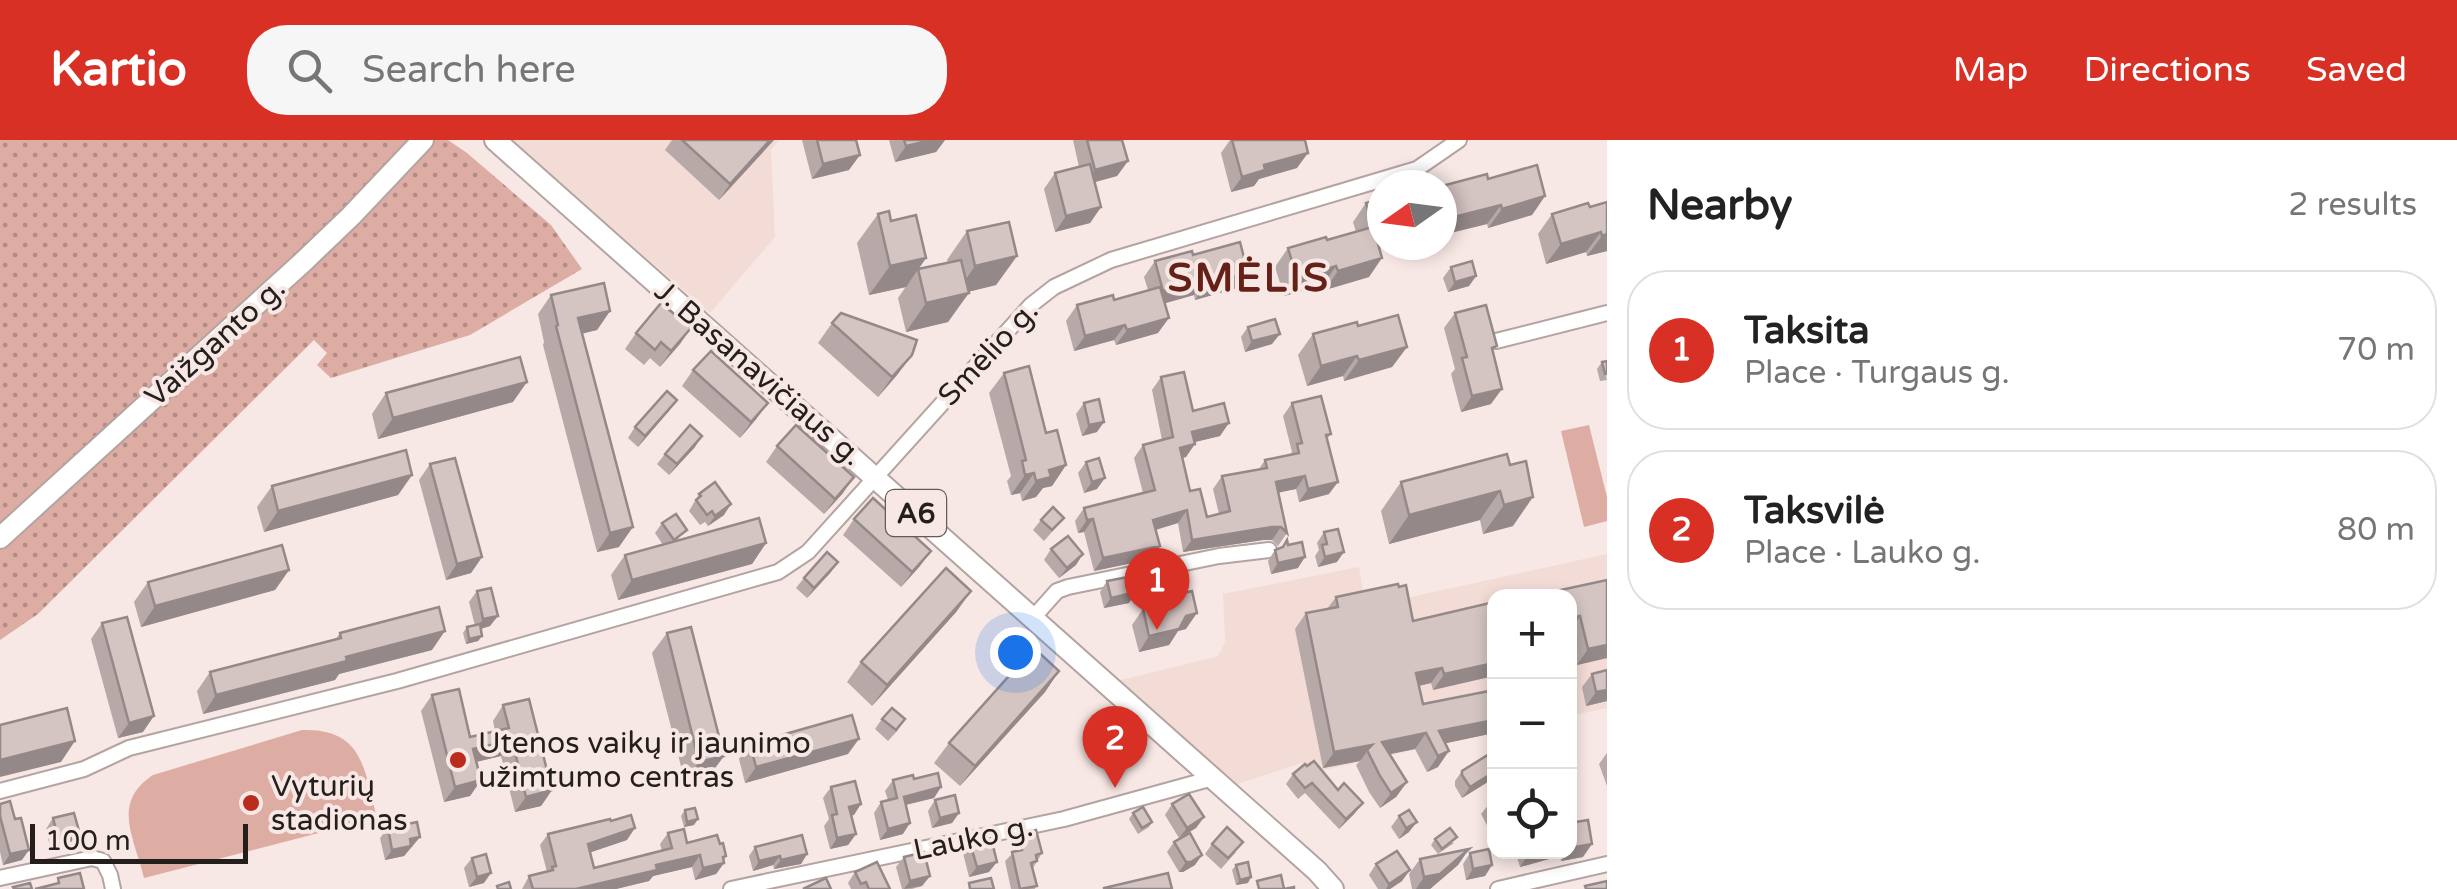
<!DOCTYPE html>
<meta charset="utf-8">
<style>
body{margin:0;font-family:"Varela Round",sans-serif;background:#f6f6f6;color:#222}
.controls{position:absolute;right:30px;bottom:30px;display:grid;overflow:hidden;border-radius:20px;box-shadow:0 5px 15px #0003}
.controls button{width:90px;height:90px;display:grid;place-items:center;padding:0;border:0;border-bottom:2px solid #e0e0e0;background:#fff;color:#222;font:50px sans-serif}
.compass{position:absolute;left:1367px;top:30px;width:90px;height:90px;border-radius:50%;background:#fff;box-shadow:0 5px 15px #0003;rotate:256deg}
.scale{position:absolute;left:30px;bottom:25px;width:218px;box-sizing:border-box;padding-left:10px;border:5px solid #241e1d;border-top:0;font-size:28px;line-height:35px;white-space:nowrap;color:#241e1d;-webkit-text-stroke:8px #f8e8e5;paint-order:stroke}
.you{position:absolute;left:1015px;top:512px;width:35px;height:35px;margin:-25px;border:8px solid #fff;border-radius:50%;background:#1a73e8;box-shadow:0 0 0 15px #1a73e833}
.badge{display:grid;place-items:center;width:65px;height:65px;border-radius:50%;background:#d93025;color:#fff;font-size:32px;font-weight:700}
.pin{position:absolute;translate:-50% -82px;filter:drop-shadow(0 2px 5px #0008)}
.pin::after{content:'';position:absolute;top:52px;width:35px;height:30px;background:inherit;clip-path:polygon(0 0,100% 0,50% 100%)}
.list{margin:0;padding:0;list-style:none}
h2{display:flex;justify-content:space-between;align-items:center;height:130px;margin:0;padding:0 40px;font-size:42px}
h2 small{font-size:32px;font-weight:400;color:#767676}
.list li{display:grid;grid-template-columns:65px 1fr auto;gap:30px;align-items:center;box-sizing:border-box;height:160px;margin:0 20px 20px;padding:0 20px;border:2px solid #e0e0e0;border-radius:40px}
.list b{display:block;font-size:38px;white-space:nowrap}
.list p{margin:0;font-size:32px;white-space:nowrap;color:#767676}
.list em{font-size:32px;font-style:normal;color:#767676}
.icon{flex:none;width:55px;height:55px;fill:none;stroke:currentColor;stroke-width:2;stroke-linecap:round;stroke-linejoin:round}
.map{position:relative;flex:none;width:1607px;height:749px;overflow:hidden}
header{display:flex;align-items:center;gap:60px;box-sizing:border-box;height:140px;padding:0 50px;background:#d93025;color:#fff}
header strong{font-size:48px}
nav{display:flex;gap:55px;margin-inline-start:auto;font-size:35px}
.search{width:700px;height:90px;background:#f6f6f6;display:flex;align-items:center;gap:25px;box-sizing:border-box;padding:0 35px;border-radius:40px;color:#767676;font-size:38px}
main{display:flex}
aside{flex:1;background:#fff}
.map>svg:first-child{display:block}
</style>
<header>
<strong>Kartio</strong>
<div class="search"><svg class="icon" aria-label="search" viewBox="0 0 24 24"><circle cx="10" cy="10" r="6"/><path d="M15 15l6 6"/></svg>Search here</div>
<nav><a>Map</a><a>Directions</a><a>Saved</a></nav>
</header>
<main>
<div class="map">
<svg width="1607" height="749" viewBox="0 0 1607 749">
<defs>
<pattern id="grass-dots" width="8" height="8" patternUnits="userSpaceOnUse" patternTransform="scale(2.5)"><rect width="8" height="8" fill="#ddaca3"/><path d="M2 2h.1M6 6h.1" fill="none" stroke="#b38b84" stroke-width="1.8" stroke-linecap="round"/></pattern>
</defs>
<rect width="100%" height="100%" fill="#f8e8e5"/>
<g fill="#f3dbd6">
<path d="M511 0H779L771 10 775 97 710 173Z"/>
<path d="M1607 414V568L1570 576V457H1494V592L1320 631 1302 623 1237 644 1117 541 1218 516 1225 502 1223 454 1359 427 1365 464 1388 462Z"/>
</g>
<path fill="url(#grass-dots)" d="M0 0H448L467 13 551 85 582 129 470 195 331 238 317 225 327 213 314 200 38 474 0 500Z"/>
<g fill="#ddaca3">
<path d="M1589 285 1607 357V381L1584 387 1561 291Z"/>
<path d="M302 590C364 588 364 630 377 678L144 738C134 697 111 663 153 635Z"/>
</g>
<g fill="none" stroke-linecap="round" stroke-linejoin="round">
<defs>
<g id="minor">
<path d="M1496 201 1607 173"/>
<path d="M1032 479 1057 451 1068 447 1219 416 1269 410"/>
<path d="M0 651 84 629 129 608 397 541 778 432 808 412 1031 165 1054 147 1111 120 1417 29 1459 0"/>
<path d="M0 738 92 718 103 721 110 735 113 749"/>
<path d="M731 749 1064 679 1213 638"/>
<path d="M1498 749 1607 724"/>
</g>
<path id="secondary" d="M0 398 304 121 351 76 423 0"/>
<path id="primary" d="M495 0 1317 731 1333 749"/>
</defs>
<use href="#minor" stroke="#b3a4a1" stroke-width="18"/>
<use href="#secondary" stroke="#b3a4a1" stroke-width="24"/>
<use href="#primary" stroke="#b3a4a1" stroke-width="24"/>
<use href="#minor" stroke="#fff" stroke-width="14"/>
<use href="#secondary" stroke="#fff" stroke-width="20"/>
<use href="#primary" stroke="#fff" stroke-width="20"/>
</g>
<g fill="#b6a9a7">
<path d="M672 0H774L719 60 665 10Z"/>
<path d="M802 0H856L849 30 812 39Z"/>
<path d="M889 0H945L936 12 895 22Z"/>
<path d="M1073 0H1122L1128 21 1117 36 1095 42 1101 67 1090 83 1055 92 1044 49 1055 33 1079 27Z"/>
<path d="M1230 0H1305L1297 28 1259 39 1254 46 1231 52 1221 13Z"/>
<path d="M1488 39 1545 56 1532 75 1488 88 1487 84 1442 95V46Z"/>
<path d="M1607 62V111L1587 116 1586 112 1546 124 1538 94 1552 74 1590 67Z"/>
<path d="M1366 63 1379 107 1369 137 1325 150 1323 145 1284 156 1275 127 1288 108 1327 100 1356 92 1353 82Z"/>
<path d="M878 74 891 81 926 118 906 147 869 155 857 103Z"/>
<path d="M967 91 1017 116 996 145 968 152 948 182 906 192 898 158 918 129 948 123 947 120Z"/>
<path d="M1193 115 1237 148 1195 160 1194 155 1165 163 1158 193 1116 205 1114 200 1074 211 1066 181 1077 165 1114 160 1148 150 1144 137 1155 121Z"/>
<path d="M1451 127 1476 136 1469 146 1448 152 1443 138Z"/>
<path d="M551 155 610 171 597 190 582 193 619 407 597 412 543 205 544 202 538 174Z"/>
<path d="M1455 173 1493 212 1491 264 1461 272 1451 234 1455 229 1444 188Z"/>
<path d="M832 183 912 215 897 235 878 257 818 203Z"/>
<path d="M1358 186 1407 207 1392 227 1344 241 1343 236 1307 246 1298 215 1313 194Z"/>
<path d="M1248 187 1272 204 1245 212 1241 197Z"/>
<path d="M691 188 660 227 650 218 644 225 625 209 636 193Z"/>
<path d="M1602 222 1607 240 1600 241 1597 229Z"/>
<path d="M693 230 757 278 740 298 682 246Z"/>
<path d="M1004 233 1046 293 1066 325 1052 346 1043 348 1036 357 1022 361 1020 353 1011 355 1007 341 1011 336 989 253Z"/>
<path d="M1161 237 1220 296 1194 302 1186 317 1182 318 1190 351 1207 377 1219 374 1213 349 1222 336 1259 329 1265 320 1290 315 1292 312 1283 276 1292 263 1331 294 1327 299 1329 354 1299 362 1296 349 1278 352 1287 393 1278 406 1272 400H1263L1183 412 1178 383 1156 390 1160 406 1151 419 1094 431 1084 392 1078 393 1075 381 1084 368 1143 353 1134 318 1143 305 1162 300 1152 250Z"/>
<path d="M386 253 513 262 378 299 372 274Z"/>
<path d="M677 260 638 307 628 298 635 287Z"/>
<path d="M1084 263 1097 292 1082 296 1076 274Z"/>
<path d="M777 306 843 353 824 374 766 322Z"/>
<path d="M695 307 669 335 657 324 665 314Z"/>
<path d="M1507 314 1513 386 1483 394 1480 380 1389 404 1381 371 1401 342Z"/>
<path d="M1086 322 1097 349 1084 353 1078 333Z"/>
<path d="M430 324 482 417 471 433 446 440 419 340Z"/>
<path d="M412 335 398 355 264 392 257 367 272 346Z"/>
<path d="M699 354 724 375 708 386 705 382 700 385 689 371Z"/>
<path d="M1064 378 1044 401 1033 390 1041 380Z"/>
<path d="M854 379 920 426 901 447 843 395Z"/>
<path d="M662 383 680 400 766 403 752 424 618 460 611 435 625 415 663 405 655 393Z"/>
<path d="M1324 392 1337 422 1318 427 1315 416 1319 410 1317 403Z"/>
<path d="M1287 400 1298 428 1271 434 1268 421 1275 410 1281 408Z"/>
<path d="M1051 409 1076 425 1059 438 1044 420Z"/>
<path d="M1164 429 1182 435 1175 446 1160 450 1157 440Z"/>
<path d="M289 430 275 450 141 487 134 462 148 442Z"/>
<path d="M831 432 807 458 796 448 804 438Z"/>
<path d="M1607 440V518L1577 525 1570 492V456H1544L1547 453Z"/>
<path d="M1107 441 1129 463 1104 468 1100 452Z"/>
<path d="M477 451 490 486 481 489 482 496 478 501 466 504 463 493 467 487 475 486 469 462Z"/>
<path d="M1336 457 1413 481 1494 462 1433 550 1431 543 1419 546 1423 564 1494 550V593L1445 603 1438 627 1427 632 1415 609 1390 614 1407 642 1396 657 1380 668 1369 652 1356 625 1360 621 1323 628 1295 489 1306 473 1327 469Z"/>
<path d="M1158 459 1186 489 1178 491 1169 505 1139 512 1132 485 1143 469 1152 467Z"/>
<path d="M957 471 872 566 847 542 861 522Z"/>
<path d="M102 483 143 592 118 598 91 499Z"/>
<path d="M340 493 432 510 339 534 335 540 203 574 197 551 210 532 335 500Z"/>
<path d="M667 493 724 616 709 636 685 642 652 513Z"/>
<path d="M1607 530V561L1586 566 1582 547 1592 534Z"/>
<path d="M1059 531 1045 552 960 646 934 623 949 603Z"/>
<path d="M432 555 470 597 495 591 493 581 503 565 552 650 541 666 515 672 501 616 476 622 481 640 470 656 444 662 421 571Z"/>
<path d="M882 579 898 590 888 601 875 589Z"/>
<path d="M1131 600 1124 610 1109 624 1100 614 1107 604Z"/>
<path d="M750 604 848 614 745 643 739 619Z"/>
<path d="M1494 611V645L1491 640 1462 658 1455 646V641L1462 631Z"/>
<path d="M1607 613V646L1599 624Z"/>
<path d="M1305 624 1355 673 1339 689 1305 653 1298 659 1286 644 1293 634Z"/>
<path d="M914 639 941 647 934 658 906 665 903 694 880 700 874 673 881 662 888 660 885 651 893 640Z"/>
<path d="M831 647 854 675H851L856 694 848 705 830 709 824 686 829 679 823 658Z"/>
<path d="M935 660 959 673 952 683 932 688 928 671Z"/>
<path d="M1494 661V687L1489 689 1481 674 1489 664Z"/>
<path d="M0 664 22 720 3 725 0 712Z"/>
<path d="M1172 664 1204 677 1196 688 1179 698 1165 675Z"/>
<path d="M685 670 694 685 684 687 681 676Z"/>
<path d="M1133 673 1152 682 1149 687 1138 694 1129 679Z"/>
<path d="M1399 676 1409 692 1399 699 1391 687Z"/>
<path d="M53 678 79 691 71 702 50 707 46 689Z"/>
<path d="M611 681 627 700 590 712 594 728 662 711 660 704 668 693 687 703 720 704 726 716 724 719V723L716 734 695 740 692 727 653 736 649 741 616 749H522L529 736 547 732 540 705 548 694Z"/>
<path d="M388 688 420 697 404 716 385 720 380 698Z"/>
<path d="M1018 694 1042 713 1033 728 1035 749H1011L1005 721 1014 712 1012 704Z"/>
<path d="M1435 699 1454 703 1438 714 1431 705Z"/>
<path d="M1174 702 1195 725 1183 732H1179L1167 712Z"/>
<path d="M970 703 989 732 969 737 963 713Z"/>
<path d="M1212 704 1236 712 1221 729 1205 714Z"/>
<path d="M755 707 807 714 801 724 774 729 773 725 753 731 749 716Z"/>
<path d="M1469 709 1458 725 1430 749H1412L1409 734 1420 719Z"/>
<path d="M1511 712H1570L1583 717 1561 721 1560 716 1520 727 1516 714 1512 715Z"/>
<path d="M1470 713 1492 725 1485 736 1466 740 1463 724Z"/>
<path d="M904 717 930 736 922 746 912 749H902L896 727Z"/>
<path d="M472 718 484 743 469 747 464 728Z"/>
<path d="M1376 724 1402 741 1390 749H1378L1369 735Z"/>
<path d="M1236 725 1248 743 1236 745 1232 730Z"/>
<path d="M855 732 890 749H851L848 743Z"/>
</g>
<g fill="#948988">
<path d="M770 0H774L719 60 730 44Z"/>
<path d="M932 0H945L936 12 895 22 906 6Z"/>
<path d="M1308 13 1297 28 1259 39 1254 46 1231 52 1242 37 1264 25Z"/>
<path d="M860 15 849 30 812 39 823 24Z"/>
<path d="M1128 21 1117 36 1084 45 1095 30Z"/>
<path d="M1545 56 1532 75 1488 88 1502 69Z"/>
<path d="M1501 65 1487 84 1442 95V80Z"/>
<path d="M1101 67 1090 83 1055 92 1066 76Z"/>
<path d="M1382 91V105H1387L1361 112 1375 93Z"/>
<path d="M1601 92 1586 112 1546 124 1561 104Z"/>
<path d="M1607 94V111L1587 116 1602 96Z"/>
<path d="M1017 116 996 145 955 155 975 126Z"/>
<path d="M926 118 906 147 869 155 890 126Z"/>
<path d="M1382 118 1369 137 1325 150 1338 131Z"/>
<path d="M1336 126 1323 145 1284 156 1297 138Z"/>
<path d="M1248 133 1237 148 1195 160 1206 144Z"/>
<path d="M1476 136 1469 146 1448 152 1455 142Z"/>
<path d="M1205 140 1194 155 1152 167 1163 151Z"/>
<path d="M969 153 948 182 906 192 926 163Z"/>
<path d="M610 171 597 190 565 198 578 178Z"/>
<path d="M1169 178 1158 193 1116 205 1127 190Z"/>
<path d="M1125 185 1114 200 1074 211 1085 196Z"/>
<path d="M691 188 680 204 660 227 671 211Z"/>
<path d="M1280 194 1272 204 1245 212 1252 201Z"/>
<path d="M1407 207 1392 227 1344 241 1359 220Z"/>
<path d="M912 215 897 235 878 257 892 237Z"/>
<path d="M1357 216 1343 236 1307 246 1321 226Z"/>
<path d="M527 242 513 262 378 299 393 278Z"/>
<path d="M1502 249 1491 264 1461 272 1472 256Z"/>
<path d="M677 260 669 271 638 307 645 296Z"/>
<path d="M768 263 757 278 740 298 751 282Z"/>
<path d="M1104 282 1097 292 1082 296 1089 285Z"/>
<path d="M1229 283 1220 296 1183 305 1192 292Z"/>
<path d="M702 296 695 307 669 335 677 324Z"/>
<path d="M1195 304 1186 317 1170 321 1180 308Z"/>
<path d="M1066 325 1052 346 1043 348 1036 357 1022 361 1036 341 1049 330Z"/>
<path d="M1034 333 1020 353 1011 355 1025 335Z"/>
<path d="M412 335 398 355 264 392 278 371Z"/>
<path d="M1305 336 1296 349 1267 355 1276 342Z"/>
<path d="M854 337 843 353 824 374 835 359Z"/>
<path d="M1105 338 1097 349 1084 353 1092 342Z"/>
<path d="M1338 342 1329 354 1299 362 1308 349Z"/>
<path d="M1500 351 1480 380 1389 404 1409 375Z"/>
<path d="M1533 357 1513 386 1483 394 1504 365Z"/>
<path d="M731 364 724 375 708 386 715 376Z"/>
<path d="M1187 370 1178 383 1144 393 1153 380Z"/>
<path d="M1093 379 1084 392 1078 393 1087 380Z"/>
<path d="M633 387 619 407 597 412 610 393Z"/>
<path d="M1272 387H1281L1272 400H1263L1183 412 1192 400Z"/>
<path d="M766 403 752 424 618 460 632 440Z"/>
<path d="M1160 406 1151 419 1094 431 1103 418Z"/>
<path d="M931 411 920 426 901 447 912 432Z"/>
<path d="M1344 412 1337 422 1318 427 1325 417Z"/>
<path d="M1083 414 1076 425 1059 438 1067 428Z"/>
<path d="M482 417 471 433 446 440 457 424Z"/>
<path d="M1305 417 1298 428 1271 434 1278 423Z"/>
<path d="M838 422 831 432 807 458 814 448Z"/>
<path d="M289 430 275 450 141 487 155 466Z"/>
<path d="M1182 435 1175 446 1160 450 1167 440Z"/>
<path d="M971 451 957 471 872 566 887 545Z"/>
<path d="M1136 452 1129 463 1104 468 1111 458Z"/>
<path d="M1197 473 1186 489 1178 491 1169 505 1139 512 1149 496 1186 476Z"/>
<path d="M498 476 490 486 476 490 483 479Z"/>
<path d="M1580 476 1570 492V478Z"/>
<path d="M445 491 432 510 339 534 335 540 203 574 216 555 346 517Z"/>
<path d="M482 496 478 501 466 504 469 499Z"/>
<path d="M1607 505V518L1577 525 1588 509Z"/>
<path d="M1494 523V536L1433 550 1444 534Z"/>
<path d="M1442 528 1431 543 1405 549 1416 533Z"/>
<path d="M1059 531 1045 552 960 646 975 626Z"/>
<path d="M1607 550V561L1586 566 1596 552Z"/>
<path d="M154 576 143 592 118 598 129 583Z"/>
<path d="M1494 580V593L1433 606 1439 591Z"/>
<path d="M1426 593 1415 609 1371 618 1382 602Z"/>
<path d="M859 599 848 614 745 643 756 627Z"/>
<path d="M512 600 501 616 463 625 473 609Z"/>
<path d="M1131 600 1124 610 1109 624 1117 614Z"/>
<path d="M75 601 61 622 0 637V620Z"/>
<path d="M1372 605 1360 621 1323 628 1334 612Z"/>
<path d="M1449 611 1438 627 1427 632 1438 616Z"/>
<path d="M724 616 709 636 685 642 699 622Z"/>
<path d="M1494 632 1491 640 1462 658 1470 647Z"/>
<path d="M481 640 470 656 444 662 455 647Z"/>
<path d="M1407 642 1396 657 1380 668 1391 653Z"/>
<path d="M941 647 934 658 896 667 904 657Z"/>
<path d="M552 650 541 666 515 672 526 657Z"/>
<path d="M1363 663 1355 673 1339 689 1346 679Z"/>
<path d="M861 664 854 675 842 678 849 667Z"/>
<path d="M959 673 952 683 932 688 940 678Z"/>
<path d="M1204 677 1196 688 1179 698 1187 688Z"/>
<path d="M698 679 694 685 684 687 687 682Z"/>
<path d="M1417 682 1409 692 1399 699 1406 688Z"/>
<path d="M910 683 903 694 880 700 888 689Z"/>
<path d="M635 688 627 700 580 716 588 704Z"/>
<path d="M79 691 71 702 50 707 58 697Z"/>
<path d="M856 694 848 705 830 709 837 698Z"/>
<path d="M420 697 404 716 385 720 392 710 410 699Z"/>
<path d="M1592 704 1583 717 1561 721 1568 712H1570V708Z"/>
<path d="M1469 709 1458 725 1430 749H1416L1424 737Z"/>
<path d="M29 710 22 720 3 725 10 714Z"/>
<path d="M1539 712H1562L1560 716 1520 727 1529 714Z"/>
<path d="M807 714 801 724 774 729 781 720Z"/>
<path d="M700 715 692 727 653 736 649 741 616 749H576L656 725Z"/>
<path d="M1202 715 1195 725 1183 732H1179L1186 722Z"/>
<path d="M726 716 720 724 724 723 716 734 695 740 703 728Z"/>
<path d="M780 716 773 725 753 731 759 721Z"/>
<path d="M997 722 989 732 969 737 977 727Z"/>
<path d="M1492 725 1485 736 1466 740 1473 729Z"/>
<path d="M1410 730 1402 741 1390 749H1386L1389 744Z"/>
<path d="M491 733 484 743 469 747 477 737Z"/>
<path d="M930 736 922 746 904 749 910 741Z"/>
<path d="M1251 737 1248 743 1236 745 1240 740Z"/>
</g>
<g fill="#d4c4c2" stroke="#948988" stroke-width="2.5">
<path d="M682 0H770L730 44Z"/>
<path d="M817 0H856L860 15 823 24Z"/>
<path d="M904 0H932L906 6Z"/>
<path d="M1087 0H1122L1128 21 1095 30Z"/>
<path d="M1232 0H1305L1308 13 1264 25 1265 30 1242 37Z"/>
<path d="M1090 24 1101 67 1066 76 1055 33Z"/>
<path d="M1537 25 1545 56 1502 69 1501 65 1442 80V46L1487 34 1488 39Z"/>
<path d="M1382 58V91L1375 93 1382 118 1338 131 1336 126 1297 138 1288 108 1326 97 1327 100 1373 87 1366 63Z"/>
<path d="M1607 62V94L1602 96 1601 92 1561 104 1552 74 1588 63 1590 67Z"/>
<path d="M889 71 891 81 916 75 926 118 890 126 878 74Z"/>
<path d="M1009 82 1017 116 975 126 967 91Z"/>
<path d="M1240 102 1248 133 1206 144 1205 140 1163 151 1155 121 1192 111 1193 115Z"/>
<path d="M961 120 969 153 926 163 918 129Z"/>
<path d="M1472 121 1476 136 1455 142 1451 127Z"/>
<path d="M604 143 610 171 578 178 633 387 610 393 556 186 558 185 551 155Z"/>
<path d="M1160 147 1169 178 1127 190 1125 185 1085 196 1077 165 1113 155 1114 160Z"/>
<path d="M661 163 691 188 671 211 661 202 655 210 636 193Z"/>
<path d="M1486 165 1497 206 1492 208 1502 249 1472 256 1462 218 1467 217 1455 173Z"/>
<path d="M841 173 917 200 912 215 892 237 832 183Z"/>
<path d="M1398 175 1407 207 1359 220 1357 216 1321 226 1313 194 1357 182 1358 186Z"/>
<path d="M1275 179 1280 194 1252 201 1248 187Z"/>
<path d="M711 211 768 263 751 282 693 230Z"/>
<path d="M520 217 527 242 393 278 386 253Z"/>
<path d="M1607 221V234H1605L1602 222Z"/>
<path d="M1029 226 1046 293 1057 290 1066 325 1049 330 1051 337 1036 341 1034 333 1025 335 1022 321 1026 320 1004 233Z"/>
<path d="M1184 232 1193 271 1224 263 1229 283 1192 292 1195 304 1180 308 1190 351 1200 349 1207 377 1230 371 1222 336 1267 328 1265 320 1299 313 1297 304 1302 303 1292 263 1321 256 1331 294 1326 295 1338 342 1308 349 1305 336 1276 342 1287 393 1281 387H1272L1192 400 1187 370 1153 380 1160 406 1103 418 1093 379 1087 380 1084 368 1155 350 1143 305 1173 297 1161 237Z"/>
<path d="M667 251 677 260 645 296 635 287Z"/>
<path d="M1099 259 1104 282 1089 285 1084 263Z"/>
<path d="M690 285 702 296 677 324 665 314Z"/>
<path d="M796 285 854 337 835 359 777 306Z"/>
<path d="M406 310 412 335 278 371 272 346Z"/>
<path d="M1507 314 1510 325 1526 321 1533 357 1504 365 1500 351 1409 375 1401 342Z"/>
<path d="M455 318 482 417 457 424 430 324Z"/>
<path d="M1099 318 1105 338 1092 342 1086 322Z"/>
<path d="M715 342 731 364 715 376 712 371 707 375 696 360 701 356 699 354Z"/>
<path d="M873 358 931 411 912 432 854 379Z"/>
<path d="M1053 367 1064 378 1052 390 1041 380Z"/>
<path d="M676 374 687 390 674 400 662 383Z"/>
<path d="M759 378 766 403 632 440 625 415Z"/>
<path d="M1338 389 1344 412 1325 417 1322 405 1327 404 1324 392Z"/>
<path d="M1068 396 1083 414 1067 428 1051 409Z"/>
<path d="M1287 400 1288 405 1302 402 1305 417 1278 423 1275 410 1283 407Z"/>
<path d="M282 405 289 430 155 466 148 442Z"/>
<path d="M827 412 838 422 814 448 804 438Z"/>
<path d="M1180 426 1182 435 1167 440 1164 429Z"/>
<path d="M946 428 971 451 887 545 861 522Z"/>
<path d="M1133 436 1136 452 1111 458 1107 441Z"/>
<path d="M1607 440V505L1588 509 1580 476 1570 478V456H1548L1547 453Z"/>
<path d="M1398 444 1399 447 1406 445 1413 481 1494 462V523L1444 534 1442 528 1416 533 1423 564 1494 550V580L1439 591 1449 611 1438 616 1426 593 1382 602 1407 642 1391 653 1380 636 1367 610 1372 605 1334 612 1306 473 1338 467 1336 457Z"/>
<path d="M491 448 498 476 483 479 477 451Z"/>
<path d="M1192 451 1197 473 1186 476 1179 489 1149 496 1143 469 1160 466 1158 459Z"/>
<path d="M439 467 445 491 346 517 347 521 216 555 210 532 341 498 340 493Z"/>
<path d="M127 477 154 576 129 583 102 483Z"/>
<path d="M480 484 482 496 469 499 467 487Z"/>
<path d="M691 487 724 616 699 622 667 493Z"/>
<path d="M1034 508 1059 531 975 626 949 603Z"/>
<path d="M1607 530V550L1596 552 1592 534Z"/>
<path d="M459 549 470 597 509 588 503 565 529 559 552 650 526 657 512 600 473 609 481 640 455 647 432 555Z"/>
<path d="M67 568 75 601 0 620V585Z"/>
<path d="M892 568 905 579 896 590 882 579Z"/>
<path d="M852 575 859 599 756 627 750 604Z"/>
<path d="M1122 590 1131 600 1117 614 1107 604Z"/>
<path d="M1494 611V632L1470 647 1462 635V631Z"/>
<path d="M1314 621 1338 650 1344 643 1363 663 1346 679 1312 643 1305 648 1293 634 1305 624 1307 626Z"/>
<path d="M938 633 941 647 904 657 910 683 888 689 881 662 897 658 893 640 913 635 914 639Z"/>
<path d="M855 641 861 664 849 667 856 694 837 698 832 675 837 674 831 647Z"/>
<path d="M1189 654 1204 677 1187 688 1172 664Z"/>
<path d="M955 655 959 673 940 678 935 660Z"/>
<path d="M10 661 15 679 21 678 29 710 10 714 0 676V664Z"/>
<path d="M1494 661V676L1489 664Z"/>
<path d="M1143 667 1152 682 1142 688 1133 673Z"/>
<path d="M695 668 698 679 687 682 685 670Z"/>
<path d="M1409 670 1417 682 1406 688 1399 676Z"/>
<path d="M74 673 79 691 58 697 53 678Z"/>
<path d="M631 675 635 688 588 704 594 728 672 708 668 693 684 689 687 703 717 695 720 704 723 703 726 716 723 717 724 723 703 728 700 715 656 725 657 730 576 749H533L529 736 553 730 552 727 556 726 548 694 610 679 611 681Z"/>
<path d="M1588 680 1592 704 1570 708V683Z"/>
<path d="M417 682 420 697 410 699 411 706 392 710 388 688Z"/>
<path d="M1227 687 1243 702 1228 718 1212 704Z"/>
<path d="M1450 688 1457 697 1442 709 1435 699Z"/>
<path d="M1036 690 1042 713 1036 715 1037 721 1031 723 1037 746 1020 749 1012 712 1022 710 1018 694Z"/>
<path d="M1190 693 1202 715 1191 722H1186L1174 702Z"/>
<path d="M802 695 807 714 781 720 780 716 759 721 755 707Z"/>
<path d="M991 698 997 722 977 727 970 703Z"/>
<path d="M1469 709 1440 734 1424 737 1420 719Z"/>
<path d="M1489 709 1492 725 1473 729 1470 713Z"/>
<path d="M1397 711 1410 730 1389 744 1376 724Z"/>
<path d="M924 712 930 736 910 741 904 717Z"/>
<path d="M486 714 491 733 477 737 472 718Z"/>
<path d="M877 722 890 749H869L866 742 861 744 855 732Z"/>
<path d="M1248 722 1251 737 1240 740 1236 725Z"/>
<path d="M80 733 84 749H35L59 743 58 738Z"/>
<path d="M1168 733 1172 749H1104V748Z"/>
<path d="M1281 735 1284 749 1294 747V749H1259L1257 741Z"/>
<path d="M826 738 831 749H803Z"/>
<path d="M991 738 994 749H970L969 743Z"/>
<path d="M1607 741V749H1586L1585 746Z"/>
<path d="M509 742 511 749H498L497 746Z"/>
<path d="M30 743 32 749H14L13 747Z"/>
</g>
<g fill="#ba2d1e" stroke="#f8e8e5" stroke-width="4">
<circle cx="458" cy="620" r="10"/>
<circle cx="251" cy="663" r="10"/>
</g>
<g text-anchor="middle" stroke-width="8" stroke-linejoin="round" paint-order="stroke">
<rect fill="#f8e8e5" stroke="#645b59" stroke-width="2.5" x="886" y="350" width="60" height="46" rx="8"/>
<g font-size="28" font-weight="bold" fill="#241e1d">
<text x="916" y="383">A6</text>
</g>
<g font-size="30" fill="#241e1d" stroke="#f8e8e5">
<text transform="translate(215 202) rotate(-42)" y="10">Vaižganto g.</text>
<text transform="translate(988 213) rotate(-47)" y="10">Smėlio g.</text>
<text transform="translate(759 233) rotate(41)" y="10">J. Basanavičiaus g.</text>
<text transform="translate(973 698) rotate(-12)" y="10">Lauko g.</text>
</g>
<g font-size="30" fill="#241e1d" stroke="#f8e8e5" text-anchor="start">
<text x="478" y="613">Utenos vaikų ir jaunimo<tspan x="478" dy="34">užimtumo centras</tspan></text>
<text x="271" y="656">Vyturių<tspan x="271" dy="34">stadionas</tspan></text>
</g>
<g font-size="40" font-weight="bold" letter-spacing="2.5" fill="#652118" stroke="#f8e8e5">
<text x="1249" y="151">SMĖLIS</text>
</g>
</g>
</svg>
<div class="controls">
<button>+</button>
<button>−</button>
<button><svg class="icon" aria-label="locate" viewBox="0 0 24 24"><circle cx="12" cy="12" r="6"/><path d="M12 2v4M12 18v4M2 12h4M18 12h4"/></svg></button>
</div>
<svg class="compass" viewBox="-18 -18 36 36"><path d="M0-13l5 13h-10z" fill="#e53935"/><path d="M0 13l5-13h-10z" fill="#767676"/></svg>
<div class="scale">100 m</div>
<div class="you"></div>
<div class="pin badge" style="left:1157px;top:490px">1</div>
<div class="pin badge" style="left:1115px;top:648px">2</div>
</div>
<aside>
<h2>Nearby<small>2 results</small></h2>
<ul class="list">
<li><span class="badge">1</span><div><b>Taksita</b><p>Place · Turgaus g.</p></div><em>70 m</em></li>
<li><span class="badge">2</span><div><b>Taksvilė</b><p>Place · Lauko g.</p></div><em>80 m</em></li>
</ul>
</aside>
</main>
